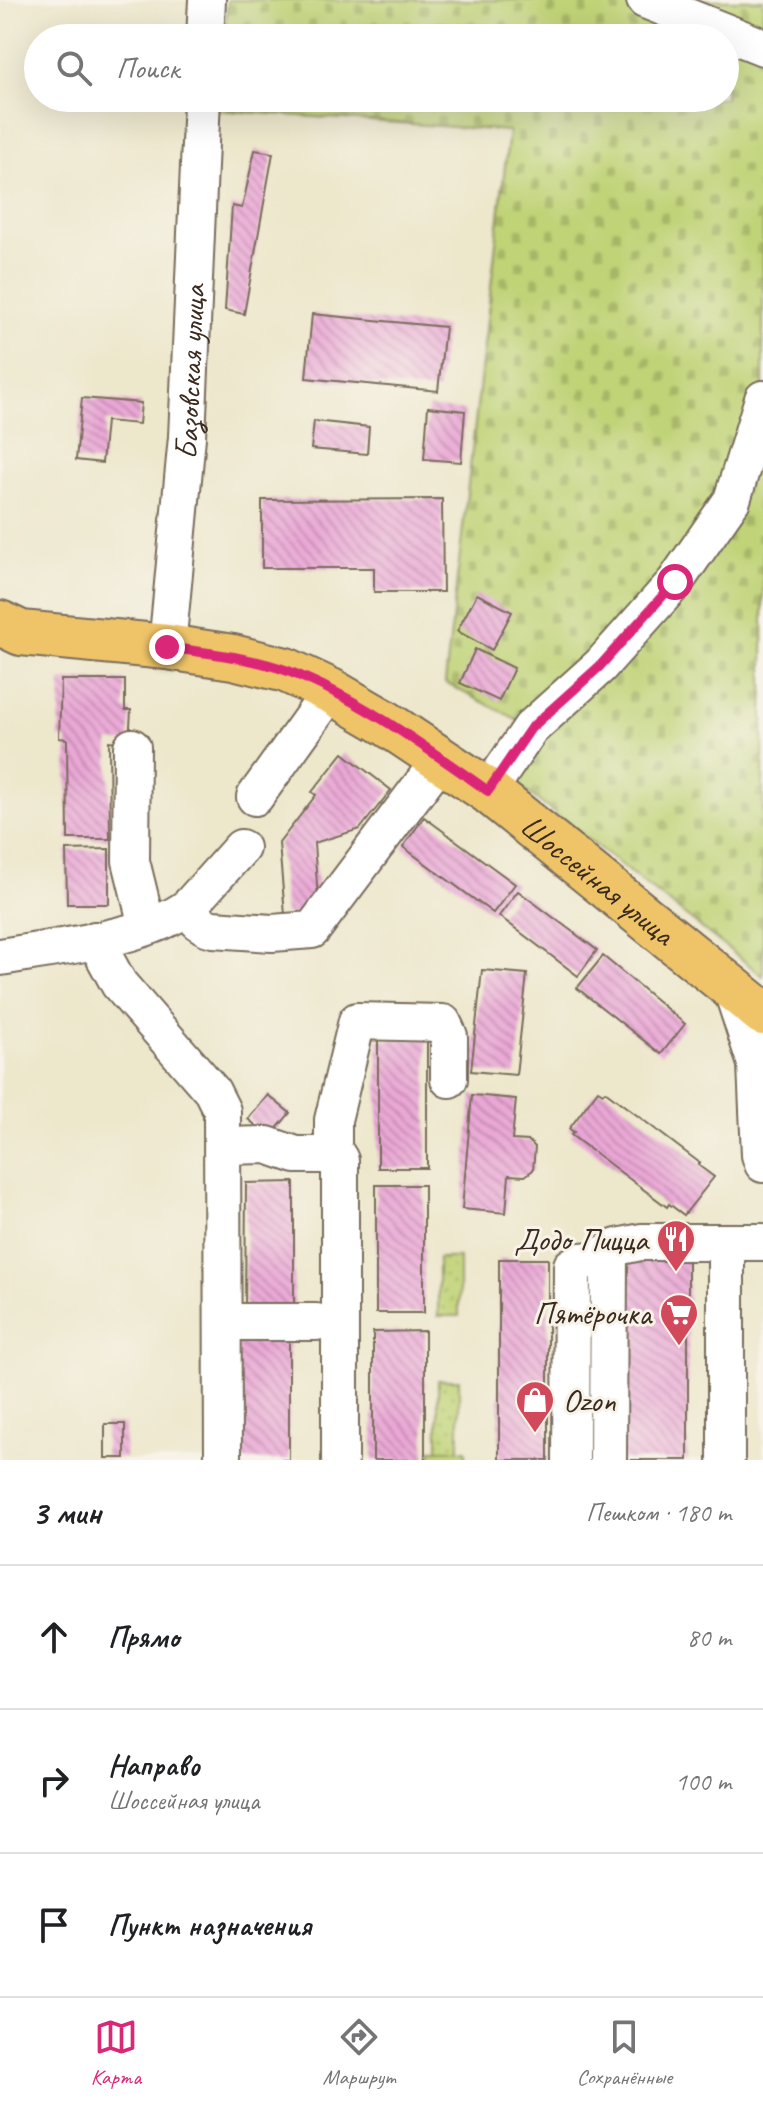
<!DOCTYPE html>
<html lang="ru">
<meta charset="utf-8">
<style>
body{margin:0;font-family:Caveat,sans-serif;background:#f6f6f6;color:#202124}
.stop{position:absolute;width:24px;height:24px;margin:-18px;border:6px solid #db2777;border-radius:50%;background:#fff}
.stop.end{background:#db2777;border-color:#fff;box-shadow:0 2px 8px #0008}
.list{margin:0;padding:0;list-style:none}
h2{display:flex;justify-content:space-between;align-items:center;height:104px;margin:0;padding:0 32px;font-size:34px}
h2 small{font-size:26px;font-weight:400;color:#757577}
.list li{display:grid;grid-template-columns:52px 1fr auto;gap:24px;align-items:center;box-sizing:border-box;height:144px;padding:0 32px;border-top:2px solid #e0e0e0}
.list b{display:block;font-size:30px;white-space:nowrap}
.list p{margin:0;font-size:26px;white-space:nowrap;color:#757577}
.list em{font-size:26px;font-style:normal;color:#757577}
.icon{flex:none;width:44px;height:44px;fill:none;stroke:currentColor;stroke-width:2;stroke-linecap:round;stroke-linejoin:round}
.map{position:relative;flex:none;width:763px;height:1460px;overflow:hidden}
.search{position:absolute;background:#fff;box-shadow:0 8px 32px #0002;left:24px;right:24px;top:24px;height:88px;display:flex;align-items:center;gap:20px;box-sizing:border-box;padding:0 28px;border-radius:44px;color:#757577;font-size:30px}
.sheet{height:536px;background:#fff}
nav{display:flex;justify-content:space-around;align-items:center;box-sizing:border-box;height:112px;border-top:2px solid #e0e0e0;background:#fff;font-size:22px;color:#757577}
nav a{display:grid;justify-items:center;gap:4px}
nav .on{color:#db2777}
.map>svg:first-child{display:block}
</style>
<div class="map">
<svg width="763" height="1460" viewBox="0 0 763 1460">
<defs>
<pattern id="cemetery-stones" width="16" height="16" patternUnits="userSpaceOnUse" patternTransform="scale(2)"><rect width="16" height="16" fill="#c0d377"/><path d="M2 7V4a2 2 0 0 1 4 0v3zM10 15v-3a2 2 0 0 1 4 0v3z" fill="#a6b566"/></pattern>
<pattern id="park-dots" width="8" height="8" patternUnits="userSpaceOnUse" patternTransform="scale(2)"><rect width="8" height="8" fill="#c0d377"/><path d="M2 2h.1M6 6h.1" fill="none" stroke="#a6b566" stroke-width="1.8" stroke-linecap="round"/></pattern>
<pattern id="building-back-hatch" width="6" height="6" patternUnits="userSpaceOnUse" patternTransform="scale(2)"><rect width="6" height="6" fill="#eaa7d6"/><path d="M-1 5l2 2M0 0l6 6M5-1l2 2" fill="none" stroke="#bf88ad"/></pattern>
</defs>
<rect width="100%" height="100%" fill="#f7f3e8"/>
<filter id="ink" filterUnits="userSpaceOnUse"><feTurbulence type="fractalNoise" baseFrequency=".0125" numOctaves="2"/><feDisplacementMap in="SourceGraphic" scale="16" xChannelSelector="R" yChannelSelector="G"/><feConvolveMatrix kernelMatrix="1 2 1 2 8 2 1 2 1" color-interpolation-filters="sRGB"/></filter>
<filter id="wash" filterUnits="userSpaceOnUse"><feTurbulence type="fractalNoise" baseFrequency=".006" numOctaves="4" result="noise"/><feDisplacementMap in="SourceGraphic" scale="32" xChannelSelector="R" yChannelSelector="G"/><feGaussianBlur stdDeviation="1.8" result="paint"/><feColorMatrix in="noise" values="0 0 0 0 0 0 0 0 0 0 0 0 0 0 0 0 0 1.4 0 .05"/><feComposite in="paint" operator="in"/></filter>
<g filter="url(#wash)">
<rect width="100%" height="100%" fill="#ede7cc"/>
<path fill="url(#cemetery-stones)" stroke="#7e7e4a" stroke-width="2" d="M228 0H763V976L508 777 542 732 445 683 509 131 217 110 218 98H725V38H224Z"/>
<g fill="url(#park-dots)" stroke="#7e7e4a" stroke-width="2">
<rect x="438" y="1258" width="21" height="58"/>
<rect x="438" y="1380" width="21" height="70"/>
</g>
<rect fill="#c0d377" stroke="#7e7e4a" stroke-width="2" x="431" y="1450" width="35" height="10"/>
<g id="blocks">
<g fill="url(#building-back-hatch)">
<path d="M255 150 273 153 244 314 225 310 232 206 242 208Z"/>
<path d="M312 314 445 327 438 391 306 378Z"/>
<path d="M82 398 141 403 139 424 106 421 102 463 76 460Z"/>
<path d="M428 407 465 411 461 462 424 459Z"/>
<path d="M314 421 369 427 367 454 311 449Z"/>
<path d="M442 499 443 592H374V568H262V500Z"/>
<path d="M477 594 512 612 492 650 457 631Z"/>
<path d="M475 649 514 668 499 701 460 683Z"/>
<path d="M61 680H125V710H131L129 743 109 741 110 839H68L67 739 59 738Z"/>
<path d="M343 753 391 790 360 829 314 843 319 912 285 915 279 843 316 795 312 792Z"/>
<path d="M424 817 515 884 493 913 403 847Z"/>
<path d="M109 849V904H67L66 850Z"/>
<path d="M518 891 597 950 578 976 499 916Z"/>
<path d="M603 956 685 1024 661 1054 577 988Z"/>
<path d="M482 970 527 974 516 1075 471 1071Z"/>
<path d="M427 1039V1168H378V1040Z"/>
<path d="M598 1090 603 1093 605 1091 700 1163 698 1165 714 1177 684 1215 669 1204 667 1207 571 1135 574 1132 569 1129Z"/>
<path d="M268 1095 290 1113 270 1137 248 1119Z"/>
<path d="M472 1095 516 1099 512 1140 529 1141 535 1147 533 1170 525 1176 509 1175 506 1213 462 1209Z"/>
<path d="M294 1182V1314H245L246 1183Z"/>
<rect x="376" y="1185" width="48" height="128"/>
<path d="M622 1258H688V1460H621Z"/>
<rect x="499" y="1259" width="49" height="201"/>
<rect x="237" y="1329" width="52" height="131"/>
<path d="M425 1331V1460H373V1332Z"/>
<rect x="105" y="1424" width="20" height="34"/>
</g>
</g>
</g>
<g filter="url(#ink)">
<use href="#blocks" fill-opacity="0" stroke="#796c5b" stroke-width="2"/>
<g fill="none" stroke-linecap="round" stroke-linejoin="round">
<defs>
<g id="minor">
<path d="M645 0 763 47"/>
<path d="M205 38 207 0"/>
<path id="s1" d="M167 647 187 437 202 98"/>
<path d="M132 747 131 861 147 926"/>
<path d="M488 791 531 728 600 666 675 582 732 500 763 399"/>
<path d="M255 797 331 691"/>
<path d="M241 848 189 906C195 918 199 926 213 929L272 933 312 930 441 759"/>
<path d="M95 940 119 984 212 1091 222 1111 223 1460"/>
<path d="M0 957C52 948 149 938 189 906"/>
<path d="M731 987 756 1064 760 1155 763 1164"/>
<path d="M223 1146 267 1145 296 1155H337L340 1160V1460"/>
<path d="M333 1155V1120L357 1021 443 1023 449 1036V1079"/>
<path d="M223 1322H316"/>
<path d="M571 1460 572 1266 581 1261 593 1260 617 1247 641 1242H763"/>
<path d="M608 1460 609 1253"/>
<path d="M726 1460V1242"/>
</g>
<g id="major">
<path id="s2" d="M0 623 21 633 167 647 233 657 286 670 331 691 386 723 488 791 763 1013"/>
</g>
</defs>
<use href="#minor" stroke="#796c5b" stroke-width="40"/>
<use href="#major" stroke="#796c5b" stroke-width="48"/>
<use href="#minor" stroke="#fff" stroke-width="36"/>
<use href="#major" stroke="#efc469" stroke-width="44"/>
</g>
</g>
<g fill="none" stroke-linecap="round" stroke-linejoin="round" filter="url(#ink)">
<path stroke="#db2777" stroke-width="10" d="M167 647C207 653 250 657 288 671 359 698 425 747 488 791L531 728 600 666 675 582"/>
</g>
<defs>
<symbol id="restaurant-pin" viewBox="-11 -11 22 30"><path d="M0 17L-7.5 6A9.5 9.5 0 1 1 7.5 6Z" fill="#d1495b" stroke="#f7f3e8"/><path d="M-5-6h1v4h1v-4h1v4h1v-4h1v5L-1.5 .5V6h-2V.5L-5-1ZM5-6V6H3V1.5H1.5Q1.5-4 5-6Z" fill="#fff"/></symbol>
<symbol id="supermarket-pin" viewBox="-11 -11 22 30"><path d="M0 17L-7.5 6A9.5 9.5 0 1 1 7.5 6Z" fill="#d1495b" stroke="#f7f3e8"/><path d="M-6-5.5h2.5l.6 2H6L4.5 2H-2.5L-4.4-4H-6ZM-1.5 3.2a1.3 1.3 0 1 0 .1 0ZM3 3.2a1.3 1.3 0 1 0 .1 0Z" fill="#fff"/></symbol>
<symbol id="shop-pin" viewBox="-11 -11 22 30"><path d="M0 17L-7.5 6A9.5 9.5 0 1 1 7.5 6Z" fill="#d1495b" stroke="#f7f3e8"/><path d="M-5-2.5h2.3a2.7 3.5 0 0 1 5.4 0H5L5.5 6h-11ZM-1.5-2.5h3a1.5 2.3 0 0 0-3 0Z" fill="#fff"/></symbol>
</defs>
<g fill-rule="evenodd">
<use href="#restaurant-pin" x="654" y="1217" width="44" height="60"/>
<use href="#supermarket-pin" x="657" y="1291" width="44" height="60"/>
<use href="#shop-pin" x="513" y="1378" width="44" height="60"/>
</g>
<g text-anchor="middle" stroke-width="6" stroke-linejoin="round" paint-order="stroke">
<g font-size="32" fill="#3b2a1e" stroke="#f7f3e8">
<text dy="11" stroke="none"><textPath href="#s1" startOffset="276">Базовская улица</textPath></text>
<text dy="11" stroke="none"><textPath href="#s2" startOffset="668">Шоссейная улица</textPath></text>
</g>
<g font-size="32" fill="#3b2a1e" stroke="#f7f3e8" text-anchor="end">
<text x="648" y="1250">Додо Пицца</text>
<text x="651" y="1324">Пятёрочка</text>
<text x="563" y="1411" text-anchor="start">Ozon</text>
</g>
</g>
</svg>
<div class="stop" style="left:675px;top:582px"></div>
<div class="stop end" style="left:167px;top:647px"></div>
<div class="search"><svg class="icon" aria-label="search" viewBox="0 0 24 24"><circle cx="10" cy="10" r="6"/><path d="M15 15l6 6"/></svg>Поиск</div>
</div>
<section class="sheet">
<h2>3 мин<small>Пешком · 180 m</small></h2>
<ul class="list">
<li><svg class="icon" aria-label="ahead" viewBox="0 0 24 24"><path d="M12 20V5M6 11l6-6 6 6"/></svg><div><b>Прямо</b></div><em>80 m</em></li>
<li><svg class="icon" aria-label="right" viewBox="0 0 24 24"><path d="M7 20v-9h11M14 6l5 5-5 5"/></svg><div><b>Направо</b><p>Шоссейная улица</p></div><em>100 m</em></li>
<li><svg class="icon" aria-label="arrive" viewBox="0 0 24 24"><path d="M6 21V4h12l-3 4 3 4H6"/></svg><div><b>Пункт назначения</b></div></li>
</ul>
</section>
<nav>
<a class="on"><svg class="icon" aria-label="map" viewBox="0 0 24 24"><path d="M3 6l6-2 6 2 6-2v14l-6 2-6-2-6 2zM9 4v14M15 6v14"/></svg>Карта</a>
<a><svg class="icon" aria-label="directions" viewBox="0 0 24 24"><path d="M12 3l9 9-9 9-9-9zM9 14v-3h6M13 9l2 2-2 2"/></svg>Маршрут</a>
<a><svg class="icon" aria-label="saved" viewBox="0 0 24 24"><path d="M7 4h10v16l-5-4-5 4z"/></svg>Сохранённые</a>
</nav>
